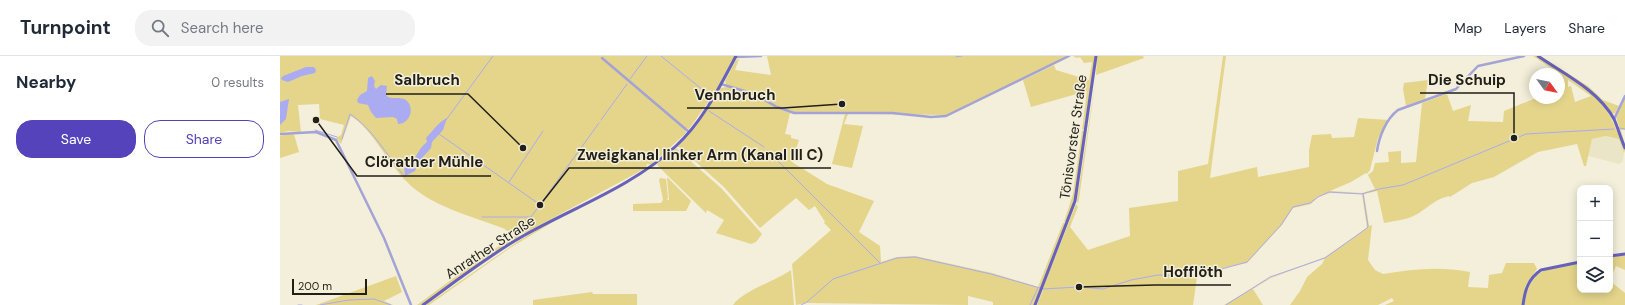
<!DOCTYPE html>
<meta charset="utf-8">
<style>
body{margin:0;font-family:"DM Sans",sans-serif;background:#f2f2f3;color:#1f2937}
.controls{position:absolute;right:12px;bottom:12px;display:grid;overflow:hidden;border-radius:8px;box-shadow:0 2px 10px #0003}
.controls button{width:36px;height:36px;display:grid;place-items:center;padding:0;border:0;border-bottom:1px solid #e0e1e3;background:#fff;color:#1f2937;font:20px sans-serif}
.compass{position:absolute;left:1249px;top:12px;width:36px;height:36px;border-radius:50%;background:#fff;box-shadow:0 2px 10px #0003;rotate:123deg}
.scale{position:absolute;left:12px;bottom:10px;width:75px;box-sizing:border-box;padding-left:4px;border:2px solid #211f18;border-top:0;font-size:11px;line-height:14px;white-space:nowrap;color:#211f18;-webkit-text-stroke:3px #f3efda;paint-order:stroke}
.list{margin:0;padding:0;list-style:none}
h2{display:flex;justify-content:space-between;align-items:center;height:52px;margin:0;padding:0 16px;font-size:17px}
h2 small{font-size:13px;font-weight:400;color:#747a83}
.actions{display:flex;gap:8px;padding:12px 16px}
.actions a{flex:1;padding:9px 0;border:1px solid #5543bb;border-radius:16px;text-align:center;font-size:14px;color:#5543bb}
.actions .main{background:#5543bb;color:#fff}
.icon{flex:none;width:22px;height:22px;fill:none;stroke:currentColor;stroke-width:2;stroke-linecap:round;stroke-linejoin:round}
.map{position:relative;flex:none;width:1345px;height:249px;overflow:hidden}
header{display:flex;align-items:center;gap:24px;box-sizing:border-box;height:56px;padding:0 20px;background:#fff;border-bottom:1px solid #e0e1e3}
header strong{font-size:19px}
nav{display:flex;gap:22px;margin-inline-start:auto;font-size:14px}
.search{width:280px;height:36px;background:#f2f2f3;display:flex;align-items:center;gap:10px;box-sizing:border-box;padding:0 14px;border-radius:16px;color:#747a83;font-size:15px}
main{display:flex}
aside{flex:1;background:#fff}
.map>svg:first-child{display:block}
</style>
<header>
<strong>Turnpoint</strong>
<div class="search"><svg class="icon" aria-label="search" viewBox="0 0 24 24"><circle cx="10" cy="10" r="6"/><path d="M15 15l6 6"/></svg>Search here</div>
<nav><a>Map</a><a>Layers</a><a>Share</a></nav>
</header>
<main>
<aside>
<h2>Nearby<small>0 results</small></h2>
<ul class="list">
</ul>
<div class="actions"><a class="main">Save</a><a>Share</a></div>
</aside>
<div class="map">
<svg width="1345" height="249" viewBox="0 0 1345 249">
<rect width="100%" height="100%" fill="#f3efda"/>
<path fill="#ebe5c8" d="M1326 80 1339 83 1344 97 1343 105 1339 108 1308 100 1312 83Z"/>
<g fill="#e4d58b" fill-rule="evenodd">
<path d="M0 0H455L436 35 409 73 405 72 406 77 371 109 367 108 366 112 247 176 239 178V181L141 249H137L205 199 238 178 225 174V173C192 160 151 151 126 125 106 105 94 75 71 60L61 88 56 82 61 79 64 69 40 63 39 48 18 49 21 76 8 75 0 77Z"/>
<path d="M487 0H787L667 59 516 57 496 52 510 57 505 78 511 79V82L519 84 512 106 547 128 594 145 579 176 600 190 601 206 617 201 635 200 712 217 758 231 783 167H787L761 232H763L796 148 798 151 790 171 808 194 850 180 849 152 898 145V115L928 108 943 0H946L930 122 977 111 978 121 1029 111V94L1032 79 1051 78 1052 82 1074 81 1078 62 1109 64 1098 82 1090 114 1087 118 1086 117 1071 126 1050 135 1082 137 1095 133 1088 119 1093 115 1095 107 1109 106 1108 96 1121 95V107L1136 106 1142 47 1167 38 1173 55 1191 49 1188 65 1223 66 1224 55 1256 42H1279V18H1275V15L1253 0H1256C1282 17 1315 33 1330 60 1336 71 1340 83 1345 94L1344 97 1339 83 1326 80 1312 83 1306 110H1304L1297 88 1258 96 1214 121 1192 127 1170 141 1169 140C1151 144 1141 160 1125 163 1120 164 1111 166 1104 167L1097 135 1084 138 1089 170 1092 169 1088 204 1095 214 1103 218C1132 213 1160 210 1190 216L1188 231 1208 232 1209 219 1222 217 1226 207H1254L1257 213 1246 229 1242 249H1105L1114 245 1112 242 1098 249H1010L1020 235 1027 221 1042 208 1045 202 991 222 973 233 983 249H944L991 221 1045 201 1087 172 1082 138 1050 137 1038 141 1031 148 1013 152 1002 169 967 207 944 212 917 221 913 249H757L763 234 761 233 754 249H713V246L688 240V249L527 247 516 249 512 208 551 174 544 167 545 166 535 150 529 154 516 142 480 172 444 131 398 90 422 61 440 32 447 31 445 25 456 4 459 3 455 14 491 19ZM1288 24 1311 40 1295 46 1291 30 1288 31Z"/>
<path d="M794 0H815L804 73 802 74 807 35 751 51 743 24 774 9 776 14 809 24 812 6 804 7 800 1 798 2 794 1Z"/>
<path d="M817 0H863L864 2 816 19Z"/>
<path d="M1260 0 1308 30 1323 44 1339 50 1335 57 1332 58 1320 43Z"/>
<path d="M816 21 799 143 798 148 797 144Z"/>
<path d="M1148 24 1145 43 1126 50 1123 33 1124 27Z"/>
<path d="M1345 42V74H1341L1345 89 1336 61Z"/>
<path d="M565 58H568L564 68 583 70 572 112 552 108Z"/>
<path d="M802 75H804L796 137 787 166H784L793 138Z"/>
<path d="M7 78H14L19 96 0 102V80Z"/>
<path d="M396 92 442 133 482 178 476 186 471 188 436 177 444 164 427 154 426 157 379 111 377 108Z"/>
<path d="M387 121 411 145 406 155H353V148L381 147 383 144 379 124 380 122 386 123 388 142 387 144H389Z"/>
<path d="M348 128 273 166 230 192 149 249H146L240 184 273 165Z"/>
<path d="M1345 199V214L1336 210 1333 217 1331 216 1330 219V201Z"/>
<path d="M1300 207V234H1330V225L1345 237V249H1244C1251 210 1266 214 1300 207Z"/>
<path d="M511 214 514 249H453C464 234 494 226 511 214Z"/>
<path d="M116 220 122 236 104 245 113 249H36Z"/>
<path d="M312 236 313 238H357V249H253V244Z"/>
</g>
<g fill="#ababf1">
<path d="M26 11H34L36 14 35 17 22 20 8 26 2 24 1 22 3 20Z"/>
<path d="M92 20 95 25 94 30 96 33 101 29 107 30 106 39 108 41C113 43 119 41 124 43 136 49 131 68 118 68L117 63 113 61 96 62 91 56 88 49 78 47 77 44 80 39 87 35 88 22Z"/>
<path d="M9 43 6 63 0 69V46Z"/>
<path d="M167 62 163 74 152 86 151 92 140 104 135 115 125 120 124 111C136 107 137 93 147 86L146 82C153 75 157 67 167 62Z"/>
</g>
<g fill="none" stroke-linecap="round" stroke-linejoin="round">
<g stroke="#ababf1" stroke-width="1">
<path d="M381 0 429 39"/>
<path d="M676 1 682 0"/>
<path d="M350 23 367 0"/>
<path d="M429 55 484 91"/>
<path d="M166 64 213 0"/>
<path d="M321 64 347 28"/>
<path d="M1339 72 1345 73"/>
<path d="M35 74 57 81"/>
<path d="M159 78 259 148"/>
<path d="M62 83 70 58C93 73 107 100 125 121L126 120"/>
<path d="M487 94 600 207"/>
<path d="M229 126 263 75"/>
<path d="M202 161H251L319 67"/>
<path d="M763 233 799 231 823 233 851 224 878 219 916 220 967 206 1001 169 1013 151 1030 147 1038 141 1049 136 1082 138 1099 133 1123 129 1246 78 1334 73"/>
<path d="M18 249H22"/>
<path d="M40 249 69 244 94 243 111 249"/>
<path d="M521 249 527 246 553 223 617 202 635 201 711 218 760 232"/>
<path d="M750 249 758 232"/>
<path d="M946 249 990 221 1045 202 1087 172 1088 170 1083 138"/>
</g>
<g stroke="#a3a3d6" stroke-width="2.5">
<path d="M455 1 481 0"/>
<path d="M322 2 409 76"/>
<path d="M441 28 474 38 497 51 514 57H612L651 61 666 60 789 0"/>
<path d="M1334 63 1345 40"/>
<path d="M0 78 36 76 56 84 104 182 131 249"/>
<path d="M1097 95C1099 81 1106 63 1118 54L1176 33 1198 10 1244 0"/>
</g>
<g stroke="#6761bb" stroke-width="3">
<path d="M1258 0C1284 18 1318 34 1334 63 1338 72 1341 83 1345 92"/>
<path d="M1330 200 1345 198"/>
<path d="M143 249C176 225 208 200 243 180 294 151 352 131 396 90 423 65 439 32 456 0"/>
<path d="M755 249 795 145 816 0"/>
<path d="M1243 249C1245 234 1248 223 1261 214L1300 206"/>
</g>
</g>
<g text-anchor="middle" stroke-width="3" stroke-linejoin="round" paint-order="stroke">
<g font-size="14" fill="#211f18" stroke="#f3efda">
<text transform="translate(793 81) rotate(-82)" y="5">Tönisvorster Straße</text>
<text transform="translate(210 191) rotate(-33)" y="5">Anrather Straße</text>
</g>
</g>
<path fill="none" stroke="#211f18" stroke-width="1.5" d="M1234 82L1234 37H1140M243 92L188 38H106M562 48L503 52H407M260 149L289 112H551M36 64L77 120H211M799 231L875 229H951"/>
<g fill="#211f18" stroke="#f3efda" stroke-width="1.5">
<circle cx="1234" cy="82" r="4"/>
<circle cx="243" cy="92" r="4"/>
<circle cx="562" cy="48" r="4"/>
<circle cx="260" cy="149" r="4"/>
<circle cx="36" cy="64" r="4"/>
<circle cx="799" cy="231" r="4"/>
</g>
<g font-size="15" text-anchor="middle" font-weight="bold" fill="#211f18" stroke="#f3efda" stroke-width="3" stroke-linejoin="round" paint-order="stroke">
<text x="1187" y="29">Die Schuip</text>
<text x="147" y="29">Salbruch</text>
<text x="455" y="44">Vennbruch</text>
<text x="420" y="104">Zweigkanal linker Arm (Kanal III C)</text>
<text x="144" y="111">Clörather Mühle</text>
<text x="913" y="221">Hofflöth</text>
</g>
</svg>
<div class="controls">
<button>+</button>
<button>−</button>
<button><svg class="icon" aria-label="layers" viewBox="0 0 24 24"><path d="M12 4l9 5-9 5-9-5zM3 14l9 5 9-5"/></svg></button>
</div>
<svg class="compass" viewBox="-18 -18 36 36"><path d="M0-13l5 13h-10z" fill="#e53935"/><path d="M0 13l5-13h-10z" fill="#747a83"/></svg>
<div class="scale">200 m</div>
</div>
</main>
